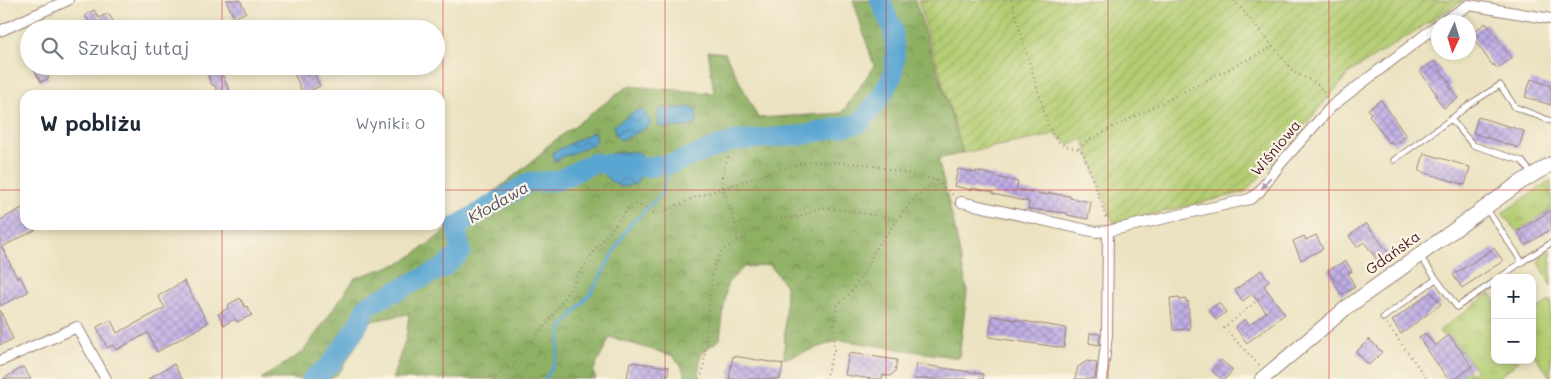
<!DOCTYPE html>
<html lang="pl">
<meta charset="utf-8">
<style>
body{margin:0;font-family:Mali,sans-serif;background:#f6f6f7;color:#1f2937}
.controls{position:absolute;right:15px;bottom:15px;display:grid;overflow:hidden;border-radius:10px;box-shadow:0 2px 8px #0003}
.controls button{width:45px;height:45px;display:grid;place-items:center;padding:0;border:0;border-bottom:1px solid #e0e1e3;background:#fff;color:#1f2937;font:25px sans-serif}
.compass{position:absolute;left:1431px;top:15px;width:45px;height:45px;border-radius:50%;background:#fff;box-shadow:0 2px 8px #0003;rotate:184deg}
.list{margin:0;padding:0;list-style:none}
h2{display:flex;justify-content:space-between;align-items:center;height:65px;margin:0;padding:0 20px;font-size:21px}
h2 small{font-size:16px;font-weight:400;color:#747a83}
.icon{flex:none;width:28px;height:28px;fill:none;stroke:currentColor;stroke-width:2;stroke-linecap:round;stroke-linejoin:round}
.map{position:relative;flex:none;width:1551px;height:379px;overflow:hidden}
.search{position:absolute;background:#fff;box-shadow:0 2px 8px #0003;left:20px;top:20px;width:425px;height:55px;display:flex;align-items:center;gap:12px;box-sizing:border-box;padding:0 18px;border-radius:28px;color:#747a83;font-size:19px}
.panel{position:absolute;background:#fff;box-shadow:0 2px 8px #0003;left:20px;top:90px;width:425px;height:140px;border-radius:15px}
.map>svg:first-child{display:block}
</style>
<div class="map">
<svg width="1551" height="379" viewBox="0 0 1551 379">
<defs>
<pattern id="grass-tufts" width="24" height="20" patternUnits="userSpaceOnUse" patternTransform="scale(1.25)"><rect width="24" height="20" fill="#b3cd72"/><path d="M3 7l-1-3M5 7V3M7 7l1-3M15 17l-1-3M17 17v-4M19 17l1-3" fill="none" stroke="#9bb063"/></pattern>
<pattern id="forest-crowns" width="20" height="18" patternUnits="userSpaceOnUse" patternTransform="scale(1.25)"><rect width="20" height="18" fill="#8eb064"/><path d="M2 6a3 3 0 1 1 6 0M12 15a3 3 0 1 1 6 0" fill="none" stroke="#768f53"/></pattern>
<pattern id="garden-furrows" width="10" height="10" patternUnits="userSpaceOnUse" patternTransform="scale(1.25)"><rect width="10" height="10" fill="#b3cd72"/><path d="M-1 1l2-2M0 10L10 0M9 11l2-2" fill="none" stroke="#9bb063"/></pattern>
<pattern id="water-waves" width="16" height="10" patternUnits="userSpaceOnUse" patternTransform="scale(1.25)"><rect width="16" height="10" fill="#5aa6d2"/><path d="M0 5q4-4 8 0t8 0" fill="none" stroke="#4c87ab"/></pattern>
<pattern id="building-cross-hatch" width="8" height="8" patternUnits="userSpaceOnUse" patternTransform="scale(1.25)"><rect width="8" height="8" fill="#bcace5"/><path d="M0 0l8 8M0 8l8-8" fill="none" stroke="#9b8bba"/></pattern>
</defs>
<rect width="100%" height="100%" fill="#fcf5e5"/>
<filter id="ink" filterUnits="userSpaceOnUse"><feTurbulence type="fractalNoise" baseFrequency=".02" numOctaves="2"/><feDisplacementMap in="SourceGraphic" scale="10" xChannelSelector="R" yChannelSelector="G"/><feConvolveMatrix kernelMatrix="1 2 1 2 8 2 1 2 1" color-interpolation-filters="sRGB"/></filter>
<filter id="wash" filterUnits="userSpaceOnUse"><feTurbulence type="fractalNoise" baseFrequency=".0096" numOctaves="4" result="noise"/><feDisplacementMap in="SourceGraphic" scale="20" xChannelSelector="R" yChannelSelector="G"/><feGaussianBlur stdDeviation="1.12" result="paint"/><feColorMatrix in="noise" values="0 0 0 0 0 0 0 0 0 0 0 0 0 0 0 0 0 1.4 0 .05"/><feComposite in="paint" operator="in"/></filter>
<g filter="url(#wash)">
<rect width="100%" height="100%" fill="#eae2c0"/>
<g fill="url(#grass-tufts)" stroke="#7e764e">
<path d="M1551 180V209L1517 232 1502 213Z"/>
<path d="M1551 250V286L1539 262 1541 256Z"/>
<path d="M1490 293 1495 300V360H1520L1496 379H1456L1457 354 1470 374 1476 370 1450 336 1445 338 1439 331Z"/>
<path d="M1551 300V378L1532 352V312Z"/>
</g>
<path fill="url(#forest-crowns)" stroke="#6c6848" d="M853 0H915L963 153 938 159 954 224 967 291 959 358 840 340 784 359 786 286 770 265 744 267 727 284 720 339 701 353 698 377 697 379H687L681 366 673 356 610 337 593 372 596 379H392L406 338 409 314 371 321 340 372 331 379H261L303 352 355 278 403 262 435 239 540 155 546 147 628 86 714 93 708 51 725 53 758 118 842 113 874 66Z"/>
<path fill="url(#garden-furrows)" stroke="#7e764e" d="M918 0H1464L1350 72 1270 166 1245 192 1114 224 1083 139 1071 145 1053 133 1049 136 963 153Z"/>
<g fill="url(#water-waves)" stroke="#52627e">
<path d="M690 107 696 110 697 124 687 127H659L657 114 661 109Z"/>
<path d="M643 110 650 121V125L629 137 621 140 616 136 613 126 635 111Z"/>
<path d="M595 131 596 143 554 161 552 153Z"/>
<path d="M624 152H638L643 157C643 168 642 175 636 184L621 187 609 180 599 168 610 154Z"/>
</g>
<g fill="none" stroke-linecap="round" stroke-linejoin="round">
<path stroke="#5aa6d2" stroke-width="3" d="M545 379 552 368 557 355 562 328 592 291 628 227 661 194 671 167 674 163"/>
<path stroke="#5aa6d2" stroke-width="20" d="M312 379 331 364 356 328 368 305 443 268 461 252 456 226 530 182 557 181 593 163 649 167 674 163 733 141 804 135 860 123 880 99 893 74 895 55 893 30 880 0"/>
</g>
<g id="blocks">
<g fill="url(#building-cross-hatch)">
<path d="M226 0H240L246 12 234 18Z"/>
<path d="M94 10 99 18 108 13 114 23 111 25 114 29H93L85 15Z"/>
<path d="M1486 23 1512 58 1497 69 1494 64 1493 66 1470 34Z"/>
<path d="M1434 61 1451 85 1449 86 1458 98 1444 108 1435 96 1437 95 1420 71Z"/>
<path d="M43 66 49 78 41 82 34 70Z"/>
<path d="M291 66H303L307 76 314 73 320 86 303 94Z"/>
<path d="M220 69 230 92 224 95H219L215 86 211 84 208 75Z"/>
<path d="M1531 79 1551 86V105L1525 97Z"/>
<path d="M1381 100 1406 136 1394 145 1391 141 1389 143 1369 115 1371 113 1368 109Z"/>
<path d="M1478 117 1524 131 1519 148 1473 133Z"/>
<path d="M1424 153 1470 167 1465 185 1419 171Z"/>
<path d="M958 169 976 173V171L997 176 996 177 1018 182 1016 189 1048 195 1049 193 1070 196V198L1091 202 1088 219 1067 215V213L1028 209 1029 202 993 194V192L982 190 972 188V190L954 186Z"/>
<path d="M22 208 25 214V225H45L2 247 17 278 20 276 28 292 0 306V220Z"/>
<path d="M1551 210V229L1526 245 1517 232Z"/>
<path d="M1366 223 1389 253 1378 261 1364 242 1357 247 1349 236Z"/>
<path d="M1316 235 1323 249 1301 260 1293 241 1304 236 1306 240Z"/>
<path d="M1494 248 1503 261 1462 288 1453 275Z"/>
<path d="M1346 261 1352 271 1348 273 1355 287 1341 295 1328 270Z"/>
<path d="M1261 270 1269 281 1264 286 1285 314 1247 343 1235 327 1245 319 1249 325 1266 312 1252 294 1243 301 1235 290Z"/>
<path d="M184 281 208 323 157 352 148 333 116 350 113 345 107 348 97 327 111 320 117 333 165 308 158 296Z"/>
<path d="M1431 292 1441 304 1401 334 1392 321Z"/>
<path d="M1179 297 1180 300 1186 299V302L1188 301 1190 329 1173 330 1170 298Z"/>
<path d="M240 298 245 307 247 306 252 315 237 322 235 319 224 325 218 314 228 308 229 304Z"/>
<path d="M1219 303 1226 312 1216 320 1209 310Z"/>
<path d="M0 310 13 339 0 345Z"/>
<path d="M992 316 1066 328 1064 348 989 337Z"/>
<path d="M1090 333 1100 334 1099 345 1089 343Z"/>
<path d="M1425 333 1435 346 1449 335 1472 366 1456 379H1448L1419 338Z"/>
<path d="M1369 339 1382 352 1369 365 1356 352Z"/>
<path d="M849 353 897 360 895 372 890 376 883 375 882 379H872L845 375Z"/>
<path d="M733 356 783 364 780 379H729Z"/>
<path d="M1221 360 1233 370 1225 379H1221L1212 371Z"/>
<path d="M1087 361 1097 363 1095 379H1075L1078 367Z"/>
<path d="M630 362 669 367 667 379H627Z"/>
<path d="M174 364 182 379H148Z"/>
<path d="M917 364 983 374V379H914Z"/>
<path d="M23 367 31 379H3Z"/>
</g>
</g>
</g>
<g filter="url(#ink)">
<use href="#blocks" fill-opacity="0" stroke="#9a8076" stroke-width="1"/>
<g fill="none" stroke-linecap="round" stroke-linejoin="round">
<defs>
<g id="lane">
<path d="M1394 160 1451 119"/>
<path d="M1532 174 1522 161 1473 145 1451 119 1470 104 1500 85 1515 107 1551 121"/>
<path d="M1486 208 1522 262 1551 243"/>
<path d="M1419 255 1457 307 1495 281"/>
<path d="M1499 278 1522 262"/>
<path d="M1383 318 1436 279"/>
</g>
<g id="street">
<path d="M1442 22 1469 5 1551 19"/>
<path d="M0 31 68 0"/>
<path d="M961 202 1096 232 1108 231 1250 199 1259 192 1281 163 1332 106 1438 25"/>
<path d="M0 361 77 327 106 379"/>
<path d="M1102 379 1107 335 1108 231"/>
</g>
<path id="secondary" d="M1262 379 1346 308 1518 184 1551 164"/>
</defs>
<use href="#lane" stroke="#9a8076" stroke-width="7"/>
<use href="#street" stroke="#9a8076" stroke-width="12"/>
<use href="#secondary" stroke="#9a8076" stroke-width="16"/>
<g stroke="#9a8076" stroke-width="2" stroke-dasharray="1 4" stroke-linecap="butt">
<path d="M1011 0 1049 128C1052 134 1056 141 1062 144 1070 149 1077 146 1084 154L1107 221"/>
<path d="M1234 0 1295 73 1316 83 1320 87 1327 98"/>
<path d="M1079 149 1088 140 1272 47"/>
<path d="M728 157 722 174 723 189 737 229V242"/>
<path d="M1387 324 1427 379"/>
<path d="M1259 365 1224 328 1265 294"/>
<path d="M491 379 513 366 551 318 594 251 632 204 644 207 652 213H660L696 197 778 170 810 161 866 164 936 180 953 195"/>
<path d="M699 379 703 373 713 268 721 252 771 220 802 216 822 207 898 219"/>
<path d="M825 379 834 350V322L837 306 850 293 865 272 876 248 915 197 936 180"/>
</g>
<use href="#lane" stroke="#fff" stroke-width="5"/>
<use href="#street" stroke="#fff" stroke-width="10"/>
<use href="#secondary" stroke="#fff" stroke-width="14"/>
</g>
<defs><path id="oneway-solid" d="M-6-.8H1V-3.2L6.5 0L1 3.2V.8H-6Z" transform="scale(1.25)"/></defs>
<use fill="#ae9aa0" href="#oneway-solid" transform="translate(1266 183) rotate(128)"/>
</g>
<path fill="none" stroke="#d62828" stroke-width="1" stroke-opacity="0.55" d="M222 0V29M443 0V379M665 0V379M886 0V379M1108 0V379M1329 0V379M222 66V95M0 190H25M440 190H1551M222 225V379"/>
<g text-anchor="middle" stroke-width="4.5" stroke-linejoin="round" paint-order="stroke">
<g font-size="15" fill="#4a1f2b" stroke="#fcf5e5">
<text transform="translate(1276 148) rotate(-50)" y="5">Wiśniowa</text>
<text transform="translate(1393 253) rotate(-36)" y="5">Gdańska</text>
</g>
<g font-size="16" font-style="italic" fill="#50556e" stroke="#fcf5e5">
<text transform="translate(498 202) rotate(-30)" y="6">Kłodawa</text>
</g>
</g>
</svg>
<div class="controls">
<button>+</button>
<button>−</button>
</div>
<svg class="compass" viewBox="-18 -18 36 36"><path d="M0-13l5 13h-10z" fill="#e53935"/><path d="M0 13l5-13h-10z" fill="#747a83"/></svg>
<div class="search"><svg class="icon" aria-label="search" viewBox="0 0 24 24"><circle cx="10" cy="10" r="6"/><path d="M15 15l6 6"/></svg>Szukaj tutaj</div>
<section class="panel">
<h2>W pobliżu<small>Wyniki: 0</small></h2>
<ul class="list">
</ul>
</section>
</div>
